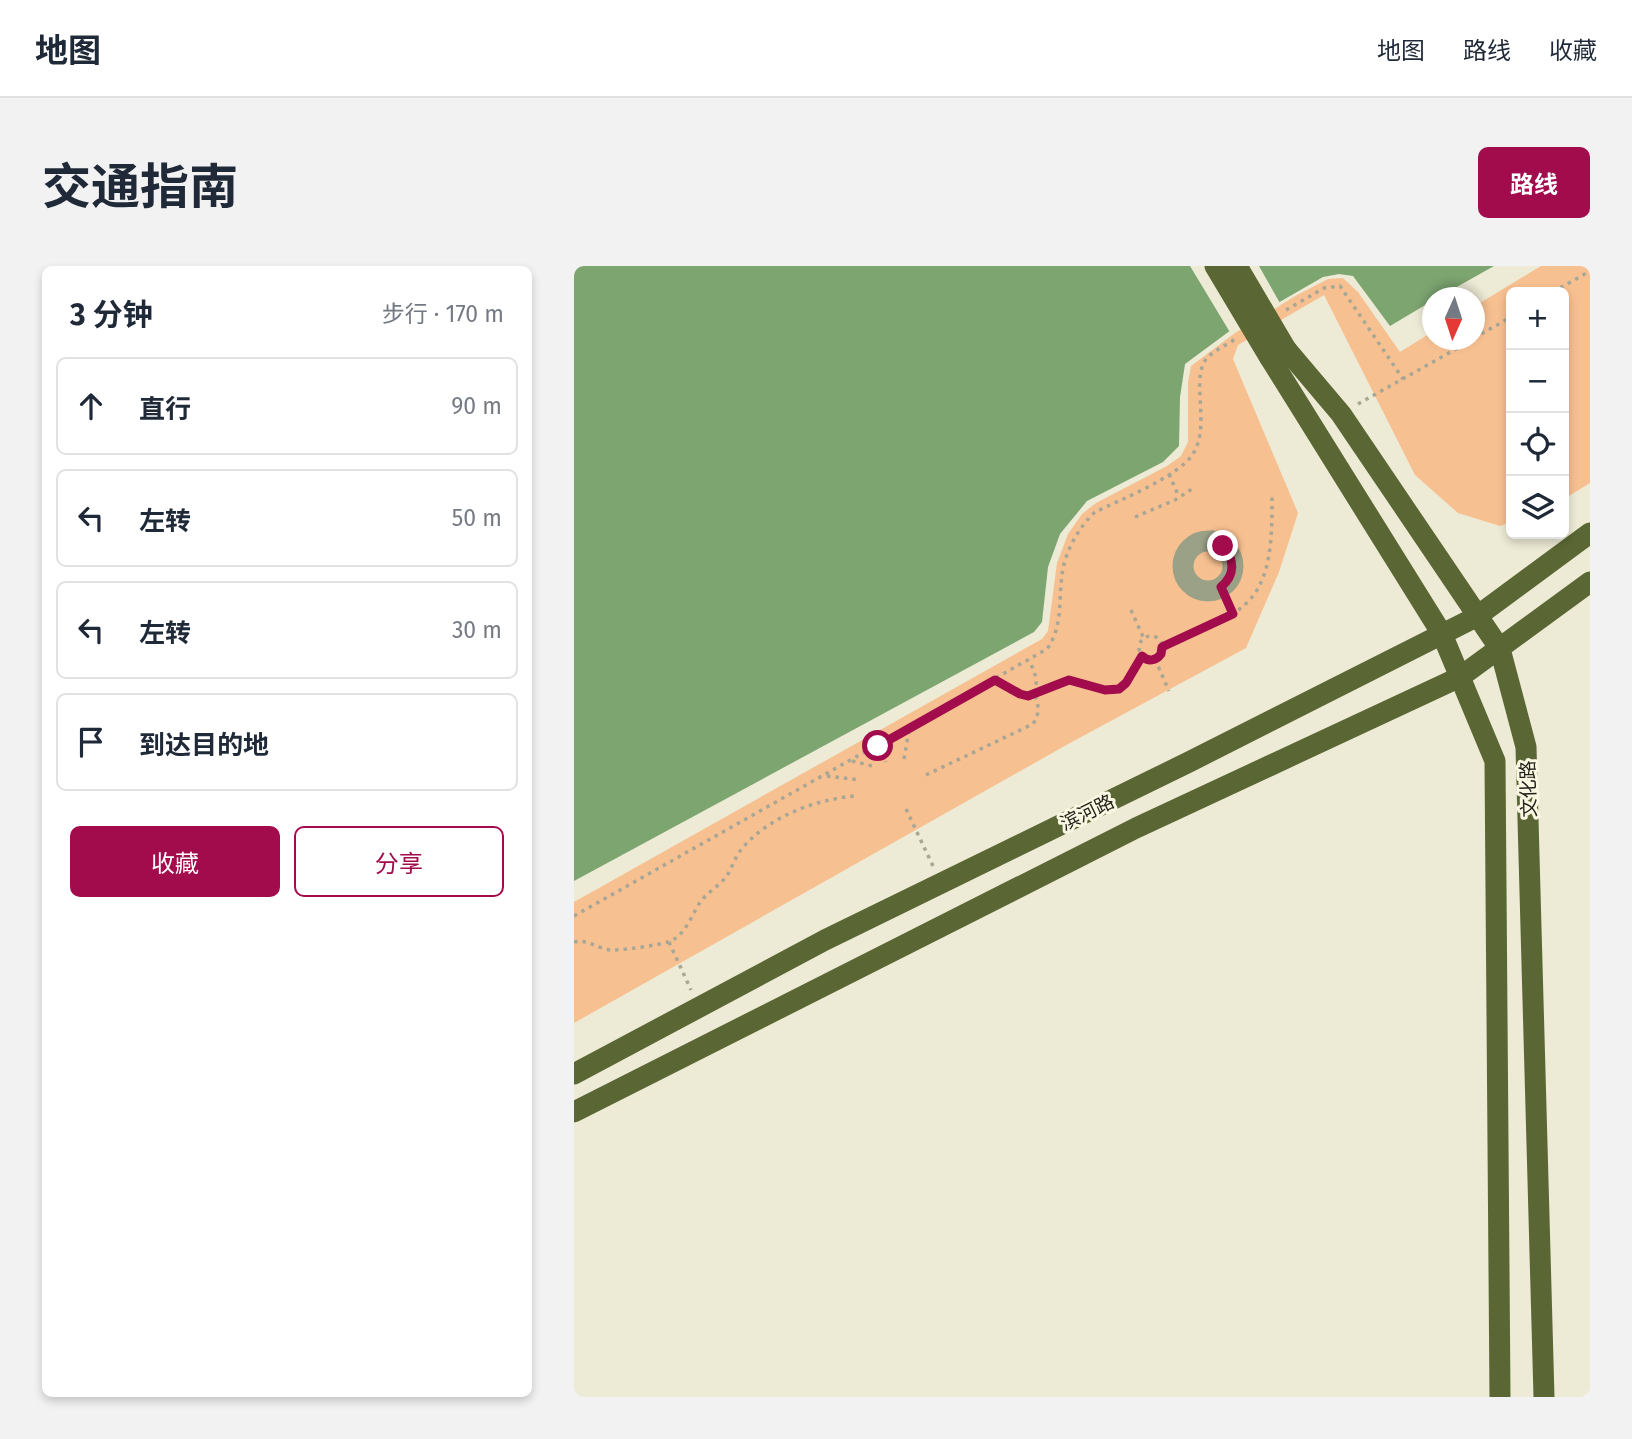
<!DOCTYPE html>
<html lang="zh">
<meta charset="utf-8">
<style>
body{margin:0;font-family:"Fira Sans","Noto Sans SC",sans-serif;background:#f2f2f3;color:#1f2937}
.controls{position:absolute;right:21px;top:21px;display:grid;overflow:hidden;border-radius:10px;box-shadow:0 4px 10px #0003}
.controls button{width:63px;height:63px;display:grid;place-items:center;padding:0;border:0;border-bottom:2px solid #e0e1e3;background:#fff;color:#1f2937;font:35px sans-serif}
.compass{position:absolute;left:848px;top:21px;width:63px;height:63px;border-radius:50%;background:#fff;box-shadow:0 4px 10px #0003;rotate:183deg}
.stop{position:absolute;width:21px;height:21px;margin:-16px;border:5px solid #a20b4c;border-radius:50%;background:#fff}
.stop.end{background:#a20b4c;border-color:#fff;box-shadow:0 2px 7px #0008}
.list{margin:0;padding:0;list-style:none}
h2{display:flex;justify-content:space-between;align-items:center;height:91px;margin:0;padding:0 28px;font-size:30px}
h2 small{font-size:23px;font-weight:400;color:#747a83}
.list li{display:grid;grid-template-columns:46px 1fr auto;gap:21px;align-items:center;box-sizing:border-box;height:98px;margin:0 14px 14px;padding:0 14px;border:2px solid #e0e1e3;border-radius:10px}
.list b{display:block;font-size:26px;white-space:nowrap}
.list em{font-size:23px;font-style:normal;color:#747a83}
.actions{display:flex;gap:14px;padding:21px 28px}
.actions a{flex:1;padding:16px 0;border:2px solid #a20b4c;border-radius:10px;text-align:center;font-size:24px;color:#a20b4c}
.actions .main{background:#a20b4c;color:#fff}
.icon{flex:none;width:38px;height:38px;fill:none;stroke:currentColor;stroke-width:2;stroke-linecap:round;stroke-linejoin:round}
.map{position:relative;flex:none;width:1016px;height:1131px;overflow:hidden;border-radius:10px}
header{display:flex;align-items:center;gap:42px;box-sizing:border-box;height:98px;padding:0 35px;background:#fff;border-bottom:2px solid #e0e1e3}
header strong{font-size:33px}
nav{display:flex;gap:38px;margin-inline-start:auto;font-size:24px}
.intro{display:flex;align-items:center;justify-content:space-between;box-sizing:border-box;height:168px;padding:0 42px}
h1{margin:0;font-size:49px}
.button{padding:18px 32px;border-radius:10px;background:#a20b4c;color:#fff;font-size:24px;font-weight:700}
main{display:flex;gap:42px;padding:0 42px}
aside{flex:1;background:#fff;border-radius:10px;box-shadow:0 4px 10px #0003}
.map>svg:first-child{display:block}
</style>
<header>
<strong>地图</strong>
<nav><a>地图</a><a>路线</a><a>收藏</a></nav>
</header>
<div class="intro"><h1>交通指南</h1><a class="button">路线</a></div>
<main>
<aside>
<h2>3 分钟<small>步行 · 170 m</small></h2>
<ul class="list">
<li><svg class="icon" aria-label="ahead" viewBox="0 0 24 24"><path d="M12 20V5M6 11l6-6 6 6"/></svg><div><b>直行</b></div><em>90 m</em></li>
<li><svg class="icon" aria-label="left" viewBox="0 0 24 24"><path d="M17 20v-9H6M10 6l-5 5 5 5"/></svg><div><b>左转</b></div><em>50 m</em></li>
<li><svg class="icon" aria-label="left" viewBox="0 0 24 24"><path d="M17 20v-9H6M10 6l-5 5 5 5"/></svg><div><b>左转</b></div><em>30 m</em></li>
<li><svg class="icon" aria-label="arrive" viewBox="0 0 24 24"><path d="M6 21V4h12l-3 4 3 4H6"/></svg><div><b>到达目的地</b></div></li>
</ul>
<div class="actions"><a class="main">收藏</a><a>分享</a></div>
</aside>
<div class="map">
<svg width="1016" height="1131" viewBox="0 0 1016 1131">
<rect width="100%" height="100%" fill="#edead5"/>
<path fill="#f7c091" d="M967 0H1016V217L990 233V26H937V256L926 260 884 247 841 209 750 29 664 79 659 93 724 247 705 306 672 382 496 477 0 757V636L468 373 474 365 483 297 494 268 508 248 522 237 593 200 607 190 614 176V116L617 100 661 67 723 29 754 13 769 12 784 26 826 86 858 66V74H900L901 40Z"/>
<path fill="#7ca570" d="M0 0H920L865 31 858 32V35L816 60 779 10 765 8 749 11 657 64 611 98 606 131 605 180 589 196 513 235 486 268 474 301 468 356 460 366 0 615Z"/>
<path fill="#edead5" d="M616 0H685L707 39 657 68Z"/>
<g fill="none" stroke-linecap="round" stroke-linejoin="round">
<g stroke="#a8a695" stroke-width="3.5" stroke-dasharray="3.5 5" stroke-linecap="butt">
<path d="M979 26 1016 5"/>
<path d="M712 44 750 22 766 20 829 113"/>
<path d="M900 72 937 51"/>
<path d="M784 138 898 74"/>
<path d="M595 208 605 231"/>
<path d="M561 251 601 234 618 223"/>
<path d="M637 276 639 259"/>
<path d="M647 321 659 348"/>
<path d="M557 344 570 373"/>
<circle cx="577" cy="382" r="12"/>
<path d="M588 381C618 369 658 356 679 330 699 304 698 261 698 229"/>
<path d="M581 393 595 425"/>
<path d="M421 414 446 428 454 430C468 421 461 407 455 394"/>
<path d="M304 480 312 496"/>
<path d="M330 493 335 464"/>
<path d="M278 495 302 501"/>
<path d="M352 509 459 458C467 446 464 438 460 426L495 414 531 424 545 423 552 417 568 390"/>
<path d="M253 510 286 514"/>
<path d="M332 543 359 600"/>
<path d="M0 650 473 383C491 358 483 327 490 298 495 279 507 259 521 246 546 234 604 211 619 188 638 158 614 109 635 90 643 83 654 78 663 72"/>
<path d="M0 676C13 673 23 682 36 684 44 685 85 679 94 676 112 670 117 649 127 635 135 625 147 619 154 608 158 601 161 592 166 585 192 552 239 534 280 530"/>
<path d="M95 676 117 724"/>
</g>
<circle stroke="#9aa186" stroke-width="21" cx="634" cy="300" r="25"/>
<g stroke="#5a6633" stroke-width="21">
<path d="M712 83 767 148 926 383 952 481 970 1131"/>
<path d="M696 92 868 368 921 495 926 1131"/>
<path d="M0 808 251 674 615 496 902 351 1016 267"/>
<path d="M0 846 562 562 886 411 1016 316"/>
</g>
<g stroke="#5a6633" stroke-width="21">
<path d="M641 0 696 92"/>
<path d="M663 0 712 83"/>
</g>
</g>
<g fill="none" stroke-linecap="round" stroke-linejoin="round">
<path stroke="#a20b4c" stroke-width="9" d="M304 480 421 414 446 428 454 430 495 414 531 424 545 423 552 417 568 390C574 396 582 395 587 388L588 381 659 348 647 321C661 309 661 294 649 280"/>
</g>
<g text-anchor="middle" stroke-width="6" stroke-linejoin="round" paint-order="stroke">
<g font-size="19" fill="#23221a" stroke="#faf7e2">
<text transform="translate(954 523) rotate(-92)" y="7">文化路</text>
<text transform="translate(513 546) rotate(-26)" y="7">滨河路</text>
</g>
</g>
</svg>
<div class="controls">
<button>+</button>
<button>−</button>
<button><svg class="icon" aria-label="locate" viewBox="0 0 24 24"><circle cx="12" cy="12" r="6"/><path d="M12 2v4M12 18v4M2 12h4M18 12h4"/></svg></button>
<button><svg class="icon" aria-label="layers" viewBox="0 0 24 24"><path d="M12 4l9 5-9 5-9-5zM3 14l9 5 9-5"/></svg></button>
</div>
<svg class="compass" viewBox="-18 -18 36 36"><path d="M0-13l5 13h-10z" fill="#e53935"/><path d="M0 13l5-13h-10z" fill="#747a83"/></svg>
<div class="stop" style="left:304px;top:480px"></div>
<div class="stop end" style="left:649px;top:280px"></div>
</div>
</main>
